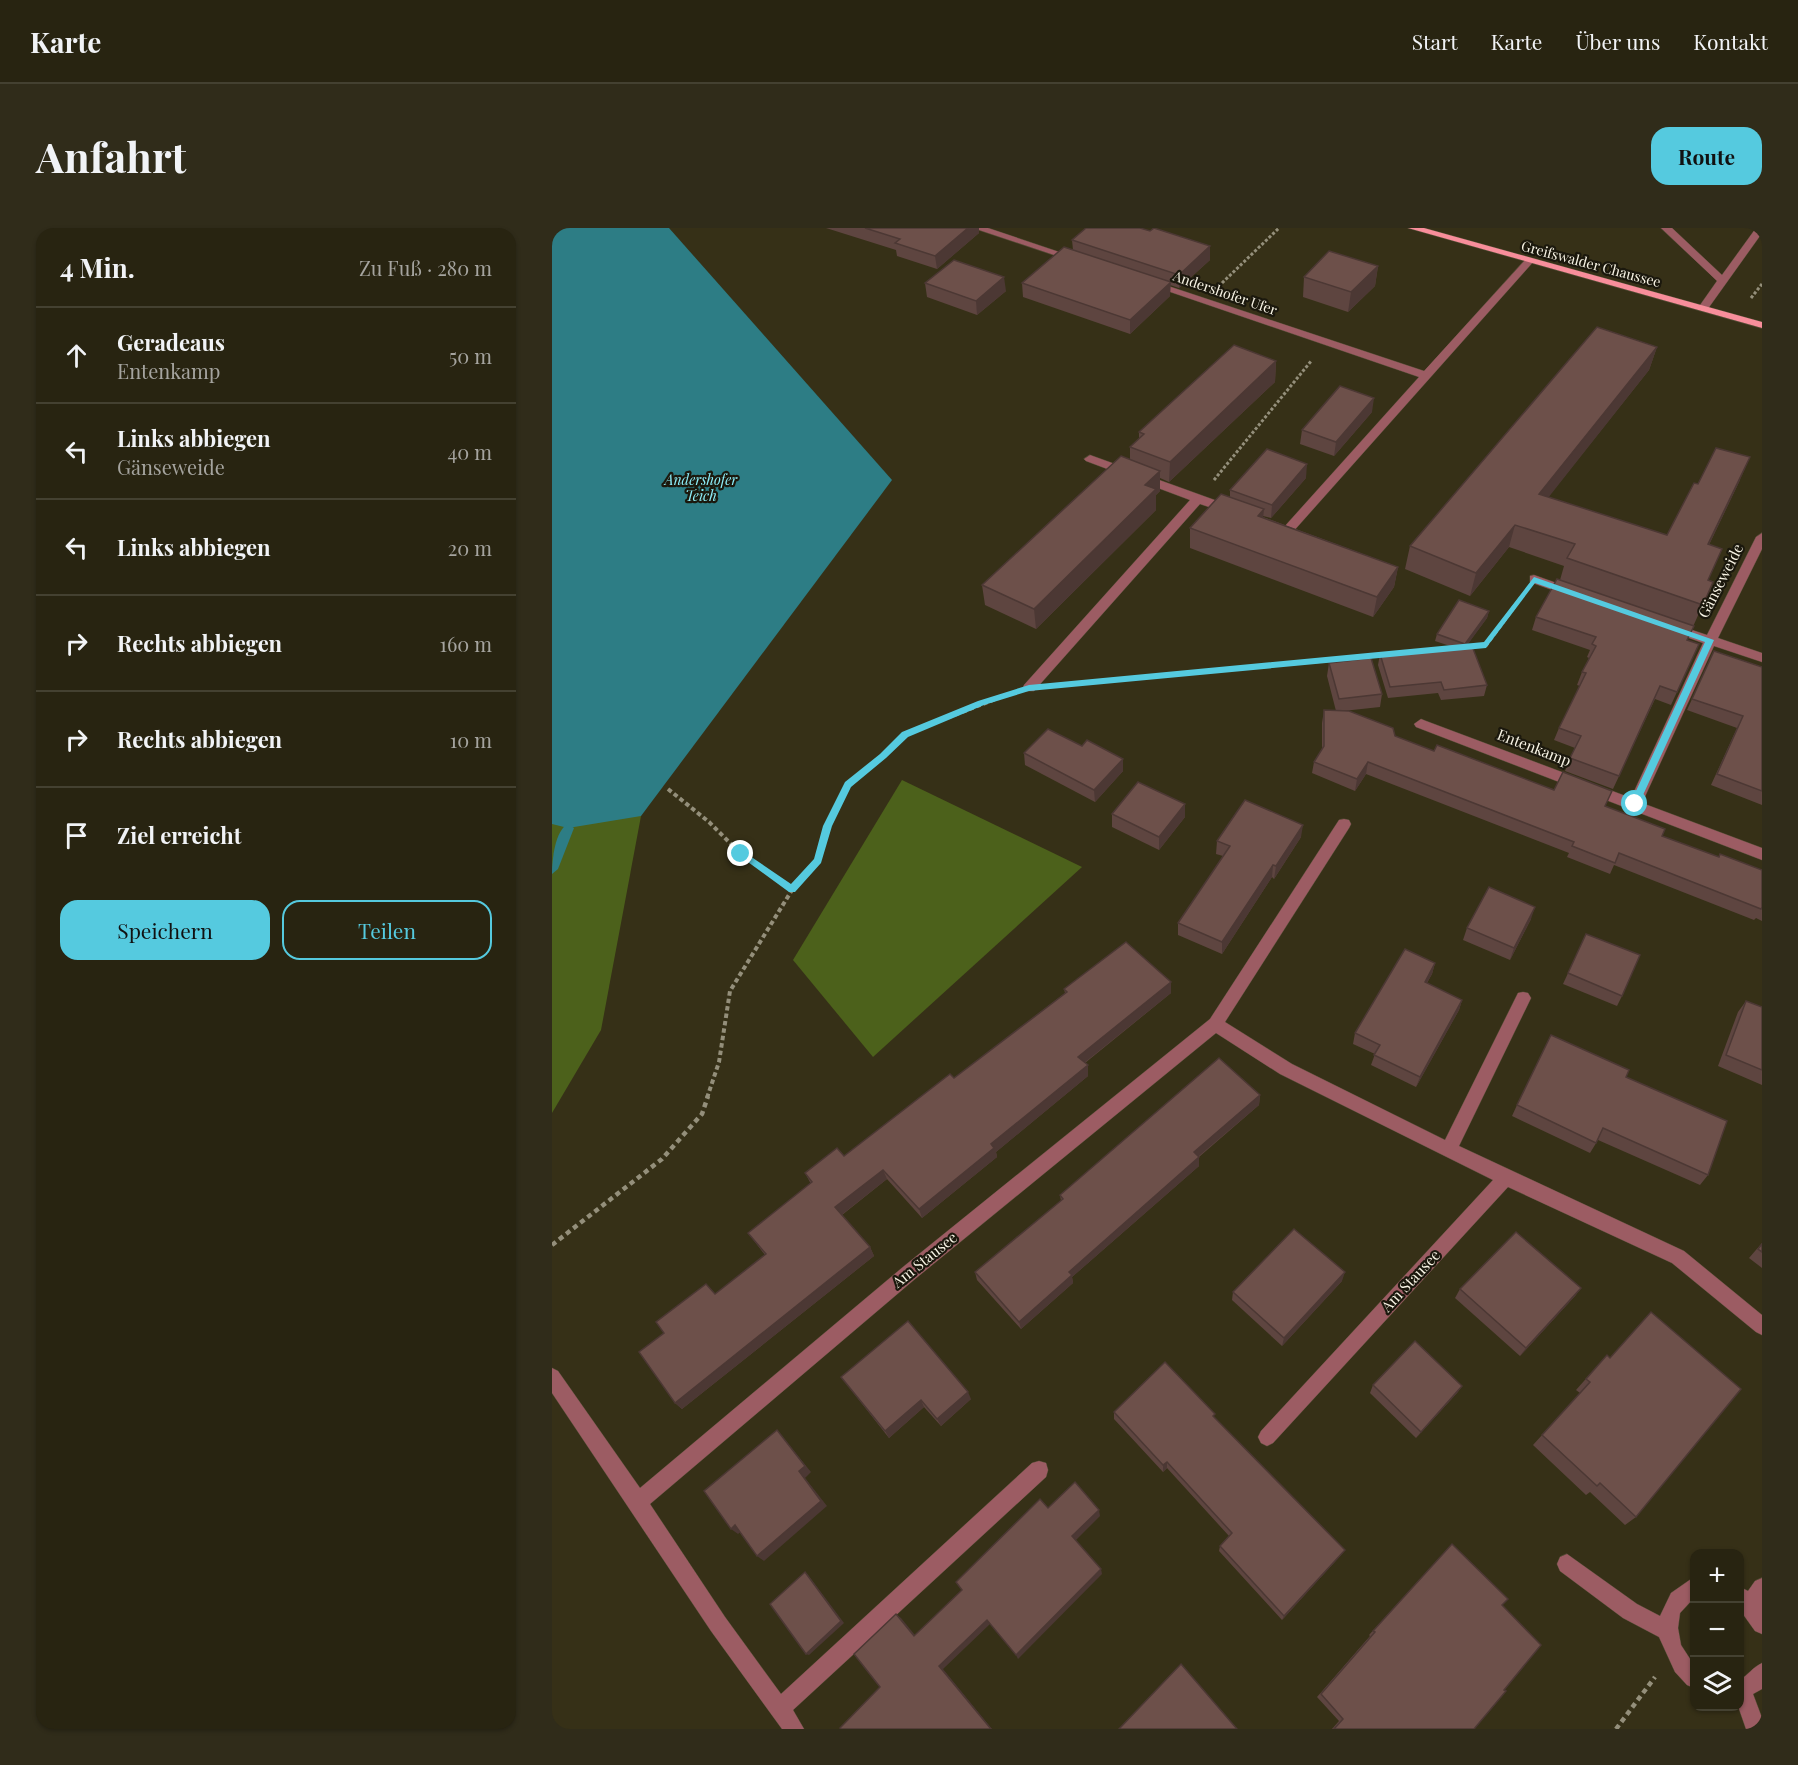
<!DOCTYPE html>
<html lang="de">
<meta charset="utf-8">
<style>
body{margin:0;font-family:"Playfair Display",serif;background:#302c1a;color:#f1f3f6}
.controls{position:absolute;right:18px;bottom:18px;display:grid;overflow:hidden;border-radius:12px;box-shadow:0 2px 4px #0004}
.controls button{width:54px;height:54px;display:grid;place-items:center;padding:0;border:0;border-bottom:2px solid #444131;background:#282411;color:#f1f3f6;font:30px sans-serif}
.stop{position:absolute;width:18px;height:18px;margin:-14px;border:4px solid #55cadf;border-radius:50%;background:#fff}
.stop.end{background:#55cadf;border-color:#fff;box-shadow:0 2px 6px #0008}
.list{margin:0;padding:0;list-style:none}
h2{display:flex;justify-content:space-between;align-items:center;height:78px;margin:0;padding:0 24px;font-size:26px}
h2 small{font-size:20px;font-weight:400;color:#a5a49f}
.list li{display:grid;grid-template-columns:39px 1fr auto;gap:18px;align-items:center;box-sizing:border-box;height:96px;padding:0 24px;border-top:2px solid #444131}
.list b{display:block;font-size:22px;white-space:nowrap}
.list p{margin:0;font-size:20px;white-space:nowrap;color:#a5a49f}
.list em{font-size:20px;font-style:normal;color:#a5a49f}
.actions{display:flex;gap:12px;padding:18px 24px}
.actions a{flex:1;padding:14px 0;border:2px solid #55cadf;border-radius:18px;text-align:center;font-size:21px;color:#55cadf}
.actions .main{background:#55cadf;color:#111}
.icon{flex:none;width:33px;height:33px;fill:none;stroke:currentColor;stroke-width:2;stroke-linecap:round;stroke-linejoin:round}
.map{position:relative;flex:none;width:1210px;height:1501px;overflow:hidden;border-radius:18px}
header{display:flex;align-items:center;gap:36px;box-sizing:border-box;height:84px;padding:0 30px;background:#282411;border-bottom:2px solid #444131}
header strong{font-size:28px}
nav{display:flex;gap:33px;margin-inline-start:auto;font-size:21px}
.intro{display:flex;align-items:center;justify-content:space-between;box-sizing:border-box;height:144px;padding:0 36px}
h1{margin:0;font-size:42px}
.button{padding:15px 27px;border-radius:18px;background:#55cadf;color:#111;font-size:21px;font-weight:700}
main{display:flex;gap:36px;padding:0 36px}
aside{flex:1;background:#282411;border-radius:18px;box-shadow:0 2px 4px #0004}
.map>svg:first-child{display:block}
</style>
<header>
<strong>Karte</strong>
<nav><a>Start</a><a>Karte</a><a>Über uns</a><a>Kontakt</a></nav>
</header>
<div class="intro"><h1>Anfahrt</h1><a class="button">Route</a></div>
<main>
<aside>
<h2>4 Min.<small>Zu Fuß · 280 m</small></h2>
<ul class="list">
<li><svg class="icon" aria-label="ahead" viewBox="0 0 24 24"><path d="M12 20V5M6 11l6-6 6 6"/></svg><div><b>Geradeaus</b><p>Entenkamp</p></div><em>50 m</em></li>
<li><svg class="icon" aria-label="left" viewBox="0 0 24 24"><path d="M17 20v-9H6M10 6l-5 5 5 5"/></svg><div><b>Links abbiegen</b><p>Gänseweide</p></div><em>40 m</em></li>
<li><svg class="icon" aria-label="left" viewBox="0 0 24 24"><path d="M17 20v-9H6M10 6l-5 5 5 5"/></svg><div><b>Links abbiegen</b></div><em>20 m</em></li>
<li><svg class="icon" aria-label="right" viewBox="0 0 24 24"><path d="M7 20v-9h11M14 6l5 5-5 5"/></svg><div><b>Rechts abbiegen</b></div><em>160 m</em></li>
<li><svg class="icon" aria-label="right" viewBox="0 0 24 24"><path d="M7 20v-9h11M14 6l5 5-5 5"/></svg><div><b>Rechts abbiegen</b></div><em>10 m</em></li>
<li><svg class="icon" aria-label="arrive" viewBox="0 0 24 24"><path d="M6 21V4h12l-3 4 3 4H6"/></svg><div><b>Ziel erreicht</b></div></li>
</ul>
<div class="actions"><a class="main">Speichern</a><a>Teilen</a></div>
</aside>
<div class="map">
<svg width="1210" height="1501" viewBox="0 0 1210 1501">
<rect width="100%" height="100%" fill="#363017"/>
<g fill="#4c611b">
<path d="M350 552 530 639 321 829 241 732Z"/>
<path d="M0 577 89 588 49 802 0 885Z"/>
</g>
<path fill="#2d7d85" d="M0 0H117L340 252 89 588 16 600 0 596Z"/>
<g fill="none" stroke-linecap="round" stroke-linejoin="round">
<path fill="#2d7d85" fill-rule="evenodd" d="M16 596 22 600 6 641 0 646C0 632 3 602 16 596Z"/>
<defs>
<g id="minor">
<path d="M421 0H436L528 31 520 33Z"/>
<path d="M1109 0H1120L1170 47 1204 0H1210V5L1155 82 1151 83 1146 80 1165 53Z"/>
<path d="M974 31 982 33 739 306 735 307 716 301 714 298 720 294 733 298 867 149 595 56 604 54 872 143Z"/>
<path d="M538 227 682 279 684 282 678 286 648 276 482 463H472L471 460 472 457 638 272 534 233 532 231Z"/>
<path d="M1210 305V321L1166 410 1210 425V434L1162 418 1090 575 1210 620V632L864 499 862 496 869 491 874 493 1079 570 1151 415 1115 402 1113 399 1119 395 1155 407 1204 309Z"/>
<path d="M982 347 1024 362 1026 365 1020 369 978 354V348Z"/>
<path d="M792 591 797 592 799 596 797 600 673 794 740 836 893 912 966 765 971 764 976 765 979 770 907 918 1132 1023 1210 1087V1107L1204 1104 1120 1035 956 959 721 1215 715 1218 709 1215 706 1209 709 1203 941 952 728 846 664 805 363 1051 98 1276 173 1389 229 1466 480 1235 487 1233 494 1235 496 1242 494 1249 241 1482 252 1501H230L159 1403 0 1165V1140L6 1143 88 1260 351 1039 658 791 787 592Z"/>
<path d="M1015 1326 1085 1376 1108 1388 1119 1365 1142 1349V1370L1128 1385 1126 1400 1129 1417 1142 1437V1460L1135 1457 1123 1444 1107 1409 1071 1390 1008 1343 1005 1336 1008 1329Z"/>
<path d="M1210 1350V1406L1203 1403 1188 1382V1359L1196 1363 1203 1353Z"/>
<path d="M1210 1435V1461L1201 1466 1210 1490V1501H1194L1186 1478H1188V1452C1196 1447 1201 1439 1210 1435Z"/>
</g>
<path id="major" d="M856 0H872L1210 94V100Z"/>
</defs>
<use href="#minor" stroke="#514b34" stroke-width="1"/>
<use href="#major" stroke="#514b34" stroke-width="1"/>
<g stroke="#948f7b" stroke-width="3" stroke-dasharray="3 2" stroke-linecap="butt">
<path d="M670 55 727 0"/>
<path d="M1199 70 1210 56"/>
<path d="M662 252 760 132"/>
<path d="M961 380 969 369"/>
</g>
<g stroke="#948f7b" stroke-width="4" stroke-dasharray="4.5 3" stroke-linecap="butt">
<path d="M917 419 934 417 962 379"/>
<path d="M517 456 832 427"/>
<path d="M116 561 157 594 189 626 240 662"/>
<path d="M155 870 167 834 178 763 240 662 266 633 276 598 296 556 331 528 353 506 454 467"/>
</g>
<g stroke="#948f7b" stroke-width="4.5" stroke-dasharray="5 4" stroke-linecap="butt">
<path d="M0 1017 110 931 150 886 156 868"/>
<path d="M1064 1501 1103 1449"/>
</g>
<use href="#minor" fill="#9c5c63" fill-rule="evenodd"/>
<use href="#major" fill="#f88e9b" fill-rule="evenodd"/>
</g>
<g fill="#5e4540">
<path d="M274 0H427V5L385 41 345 28 344 22Z"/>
<path d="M598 3 658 32 627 60 618 57V68L578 106 471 69 470 55 521 22 520 12Z"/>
<path d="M826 38 823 58 796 84 751 69 752 49Z"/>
<path d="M373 55 454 63 425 87 375 69Z"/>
<path d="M1105 119 1097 142 996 269 1115 307 1146 256 1188 252 1157 317 1156 352 1161 354 1135 412 1147 416 1119 477 1103 471 1061 561 1013 543 1023 520 1002 512 1007 500 1028 458 1025 457 1030 444 1037 430 1035 429 1038 422 980 402 984 389 1008 352 1012 338 957 319 918 368 853 341 858 318Z"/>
<path d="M724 133 723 154 617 254 608 250V263L604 267V282L484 401 433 377 430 357 578 232V219L587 211V204Z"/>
<path d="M820 184 782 228 748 216 750 202Z"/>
<path d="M754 250 719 290 711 288V289L846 339 842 359 821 389 638 320V300L678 269V262Z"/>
<path d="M937 383 935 390 914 418 935 457 932 468 889 472 886 465 836 470 826 437 828 426 901 419 883 413 885 406Z"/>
<path d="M1162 423 1210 439V577L1159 557 1185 500 1135 482Z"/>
<path d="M777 435 830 466 828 479 791 483 843 508 882 523 1054 578 1110 608 1167 629 1210 642V693L1204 690 1202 692 1062 637 1058 646 1015 629 1017 625 814 546 803 563 760 545 762 534 770 521V495L772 482 784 483 775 448Z"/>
<path d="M472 525 571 543 543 574 473 537Z"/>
<path d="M633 576V589L607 622 560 599V586Z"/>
<path d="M749 609 722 651 720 649 670 726 626 707V695L671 628 664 626 665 613Z"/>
<path d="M979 691 958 732 911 712 915 700Z"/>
<path d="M1034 706 1070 768 1065 778 1011 756Z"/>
<path d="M883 735 880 746 875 755 910 772 907 782 864 859 819 837 823 826 801 816 803 805Z"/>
<path d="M619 754V765L533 835 536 837V848L444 924 445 929 370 990 335 951 290 987 318 1019 322 1028 130 1181 123 1175 163 1066 213 1027 196 1005 259 956 253 945 292 928 402 850 513 765 512 761Z"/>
<path d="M1194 773 1210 779V857L1166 838 1186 784Z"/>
<path d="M1074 849 1156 947 1148 957 1046 912 1038 925 960 888 965 877Z"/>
<path d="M708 867 707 877 647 929V938L520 1049 521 1055 469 1101 425 1052 423 1044 509 973 508 967Z"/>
<path d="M1210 1015V1040L1197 1030Z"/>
<path d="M790 1053 730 1118 680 1072 681 1064Z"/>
<path d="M1029 1060 1023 1068 968 1128 903 1070 908 1061Z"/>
<path d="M1055 1127 1084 1289 1073 1297 1038 1264 1034 1267 981 1217 1028 1165 1024 1162Z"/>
<path d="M289 1149 419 1171 389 1198 372 1179 337 1210Z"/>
<path d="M821 1157 910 1158 905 1165 864 1210 818 1165Z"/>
<path d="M562 1184 662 1190 789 1327 730 1392 667 1323 668 1318 677 1308 615 1240 611 1244 562 1191Z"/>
<path d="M900 1316 950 1377 952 1462 922 1501H780L787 1493 765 1469 818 1408 817 1407Z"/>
</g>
<g fill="#4c3834">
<path d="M416 0H427V5L385 41 383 28Z"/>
<path d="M658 18V32L627 60V47Z"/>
<path d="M826 38 823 58 796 84 799 64Z"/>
<path d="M452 49 454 63 425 87 424 73Z"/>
<path d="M619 54 618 68 578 106V92Z"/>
<path d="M1105 119 1097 142 981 289 987 266Z"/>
<path d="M724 133 723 154 617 254 618 234Z"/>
<path d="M822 170 820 184 782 228 784 214Z"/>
<path d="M1198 229 1188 252 1146 339 1156 316Z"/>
<path d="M755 236 754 250 719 290 720 277Z"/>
<path d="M608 243V263L604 267V282L484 401 482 381 593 257Z"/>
<path d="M712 281 710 301 706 288Z"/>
<path d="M963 297 957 319 918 368 924 345Z"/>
<path d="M846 339 842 359 821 389 825 369Z"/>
<path d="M937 383 935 390 911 423 913 416Z"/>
<path d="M571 531V543L543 574 542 562Z"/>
<path d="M816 534 814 546 803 563 805 551Z"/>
<path d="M633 576V589L607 622V609Z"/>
<path d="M751 597 749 609 722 651 724 638Z"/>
<path d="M721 637 720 649 670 726V714Z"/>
<path d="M983 679 979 691 958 732 962 720Z"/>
<path d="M883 735 880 746 869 765 873 754Z"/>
<path d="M619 754V765L527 839 526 829Z"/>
<path d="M910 772 907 782 864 859 868 849Z"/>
<path d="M536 837V848L444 924 445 929 370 990 367 981 439 916Z"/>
<path d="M708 867 707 877 641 933 642 924Z"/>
<path d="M647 929V938L520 1049 521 1055 469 1101 467 1094 517 1044Z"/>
<path d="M331 942 335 951 288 988 283 979Z"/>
<path d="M318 1019 322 1028 130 1181 123 1175Z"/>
<path d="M793 1044 790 1053 730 1118 732 1110Z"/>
<path d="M1029 1060 1023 1068 968 1128 974 1120Z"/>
<path d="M910 1158 905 1165 864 1210 869 1204Z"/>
<path d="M416 1164 419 1171 389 1198 385 1191Z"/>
<path d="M369 1172 372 1179 337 1210 333 1203Z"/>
<path d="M225 1202 259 1244 253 1250 275 1278 212 1333 205 1328 247 1243Z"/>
<path d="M615 1234V1240L611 1244V1237Z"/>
<path d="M547 1282 548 1288 522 1314 520 1308Z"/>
<path d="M183 1297 190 1303 186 1306 179 1301Z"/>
<path d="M793 1322 789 1327 730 1392 732 1388Z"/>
<path d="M549 1341 550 1346 466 1431 464 1427Z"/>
<path d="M253 1344 256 1347 292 1395 257 1427 254 1426Z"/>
<path d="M344 1386 349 1390 367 1412 362 1408Z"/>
<path d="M435 1392 438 1396 391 1441 440 1501H439L387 1438Z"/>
</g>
<g fill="#6d504a" stroke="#4c3834" stroke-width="1.5">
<path d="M313 0H416L383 28 343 15 348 11Z"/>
<path d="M534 0H588L598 3 602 0 658 18 627 47 520 12Z"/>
<path d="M512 19 619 54 578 92 470 55Z"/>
<path d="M777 23 826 38 799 64 752 49Z"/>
<path d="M402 32 452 49 424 73 373 55Z"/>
<path d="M1045 99 1105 119 987 266 1115 307 1142 255 1146 256 1164 220 1198 229 1156 316 1170 321 1156 352 1161 354 1151 377 1015 330 1023 316 963 297 924 345 858 318Z"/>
<path d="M682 117 724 133 618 234 578 219 592 206 587 204Z"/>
<path d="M788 158 822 170 784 214 750 202Z"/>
<path d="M715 221 755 236 720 277 678 262Z"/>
<path d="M569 228 608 243 593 257 604 261 482 381 430 357Z"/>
<path d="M669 266 712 281 706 288 846 339 825 369 638 300Z"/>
<path d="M1005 351 1142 398 1135 412 1147 416 1125 464 1108 458 1067 548 1018 530 1029 508 1007 500 1034 445 1030 444 1044 418 1040 416 1044 409 984 389Z"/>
<path d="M907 372 937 383 913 416 885 406Z"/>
<path d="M920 418 935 457 892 462 889 454 838 459 828 426Z"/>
<path d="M1162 423 1210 439V563L1165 546 1191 488 1140 471Z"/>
<path d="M819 430 830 466 787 471 777 435Z"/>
<path d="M772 482 797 483 841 500 843 508 882 523 885 517 1002 562 1011 544 1060 563 1053 578 1113 601 1110 608 1167 629 1168 626 1210 642V679L1209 681 1067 625 1063 635 1020 618 1022 614 816 534 805 551 762 534 772 518Z"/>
<path d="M496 501 530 518 535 512 571 531 542 562 472 525Z"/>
<path d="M586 554 633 576 607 609 560 586Z"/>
<path d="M693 572 751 597 724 638 721 637 670 714 626 695 678 618 665 613Z"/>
<path d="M937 659 983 679 962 720 915 700Z"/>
<path d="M1034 706 1088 727 1070 768 1016 745Z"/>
<path d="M574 714 619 754 526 829 536 837 439 916 442 920 367 981 331 942 283 979 318 1019 123 1175 87 1124 112 1105 104 1094 154 1056 163 1066 214 1026 196 1005 260 954 253 945 285 920 292 928 398 846 402 850 515 764 512 761Z"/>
<path d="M853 721 883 735 873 754 910 772 868 849 822 827 828 817 803 805Z"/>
<path d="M1194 773 1210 779V842L1174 827Z"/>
<path d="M999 807 1077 842 1074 849 1175 893 1156 947 1051 900 1044 915 965 877Z"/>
<path d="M667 830 708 867 642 924 647 929 517 1044 520 1047 467 1094 423 1044 511 971 508 967Z"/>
<path d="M742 1001 793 1044 732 1110 681 1064Z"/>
<path d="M964 1004 1029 1060 974 1120 908 1061Z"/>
<path d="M1210 1016V1024L1206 1021Z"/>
<path d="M1099 1084 1189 1161 1084 1289 1048 1255 1045 1258 990 1207 1038 1154 1034 1151 1055 1127 1058 1130Z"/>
<path d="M356 1093 416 1164 385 1191 369 1172 333 1203 289 1149Z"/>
<path d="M863 1113 910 1158 869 1204 821 1157Z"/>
<path d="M613 1134 663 1186 661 1188 793 1322 732 1388 668 1318 680 1305 615 1234 611 1237 562 1184Z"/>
<path d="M225 1202 253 1238 247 1243 269 1273 205 1328 183 1297 179 1301 152 1263Z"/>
<path d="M523 1254 547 1282 520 1308 549 1341 464 1427 435 1392 387 1438 439 1501H289L288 1500 328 1459 302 1426 344 1386 362 1408 410 1362 404 1354 488 1271 496 1280Z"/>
<path d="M900 1316 956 1371 950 1377 989 1417 952 1462 954 1463 922 1501H782L791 1491 769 1466 823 1404 821 1403Z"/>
<path d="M253 1344 289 1393 254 1426 218 1376Z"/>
<path d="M629 1436 685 1501H567Z"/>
</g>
<path fill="#55cadf" d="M982 349 1162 412 1086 578 1083 579 1078 576 1153 414 983 355 934 420 477 463 432 477 356 509 334 530 299 559 280 598 269 635 243 664H237L185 626 189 622 192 624 239 656 262 631 271 598 293 554 328 526 350 504 426 473 477 457 932 414Z"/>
<g text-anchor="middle" stroke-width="4.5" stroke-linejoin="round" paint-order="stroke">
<g font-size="14" fill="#f8f4e5" stroke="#1b180d">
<text transform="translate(1039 36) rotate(15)" y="5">Greifswalder Chaussee</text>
<text transform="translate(673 65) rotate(19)" y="5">Andershofer Ufer</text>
</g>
<g font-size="14" font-style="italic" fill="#8df0fb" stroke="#1b180d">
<text x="149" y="257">Andershofer<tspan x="149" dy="16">Teich</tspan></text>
</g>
<g font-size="15" fill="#f8f4e5" stroke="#1b180d">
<text transform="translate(1169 353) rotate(-63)" y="5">Gänseweide</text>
<text transform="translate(982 520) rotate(21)" y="5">Entenkamp</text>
<text transform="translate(373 1032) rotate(-39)" y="5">Am Stausee</text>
<text transform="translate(859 1053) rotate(-47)" y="5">Am Stausee</text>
</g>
</g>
</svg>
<div class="controls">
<button>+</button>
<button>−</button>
<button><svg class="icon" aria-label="layers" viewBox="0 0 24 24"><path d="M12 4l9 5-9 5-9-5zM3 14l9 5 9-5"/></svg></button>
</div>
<div class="stop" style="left:1083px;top:576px"></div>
<div class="stop end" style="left:189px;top:626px"></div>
</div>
</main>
